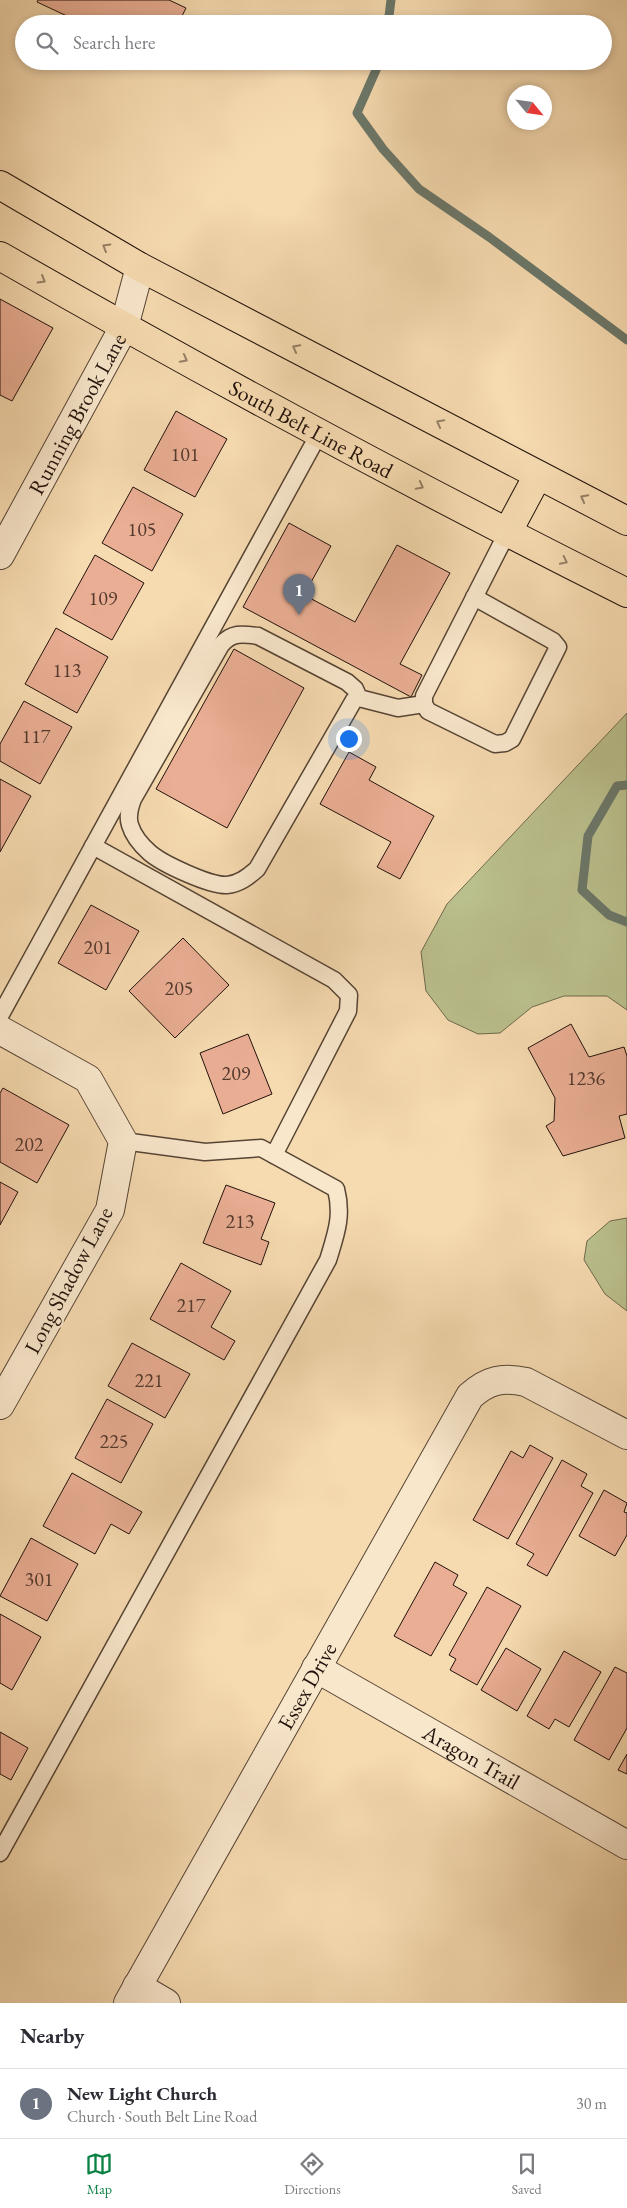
<!DOCTYPE html>
<meta charset="utf-8">
<style>
body{margin:0;font-family:"EB Garamond",serif;background:#f7f7f7;color:#2b2b33}
.compass{position:absolute;left:507px;top:85px;width:45px;height:45px;border-radius:50%;background:#fff;box-shadow:0 2px 8px #0003;rotate:119deg}
.you{position:absolute;left:348px;top:738px;width:18px;height:18px;margin:-12px;border:4px solid #fff;border-radius:50%;background:#1a73e8;box-shadow:0 0 0 8px #1a73e833}
.badge{display:grid;place-items:center;width:32px;height:32px;border-radius:50%;background:#0b8043;color:#fff;font-size:16px;font-weight:700}
.pin{position:absolute;translate:-50% -41px;filter:drop-shadow(0 1px 2px #0008)}
.pin::after{content:'';position:absolute;top:26px;width:18px;height:15px;background:inherit;clip-path:polygon(0 0,100% 0,50% 100%)}
.list{margin:0;padding:0;list-style:none}
h2{display:flex;justify-content:space-between;align-items:center;height:65px;margin:0;padding:0 20px;font-size:21px}
h2 small{font-size:16px;font-weight:400;color:#7c7c81}
.list li{display:grid;grid-template-columns:32px 1fr auto;gap:15px;align-items:center;box-sizing:border-box;height:70px;padding:0 20px;border-top:1px solid #e1e1e2}
.list b{display:block;font-size:19px;white-space:nowrap}
.list p{margin:0;font-size:16px;white-space:nowrap;color:#7c7c81}
.list em{font-size:16px;font-style:normal;color:#7c7c81}
.icon{flex:none;width:28px;height:28px;fill:none;stroke:currentColor;stroke-width:2;stroke-linecap:round;stroke-linejoin:round}
.map{position:relative;flex:none;width:627px;height:2003px;overflow:hidden}
.search{position:absolute;background:#fff;box-shadow:0 2px 8px #0003;left:15px;right:15px;top:15px;height:55px;display:flex;align-items:center;gap:12px;box-sizing:border-box;padding:0 18px;border-radius:28px;color:#7c7c81;font-size:19px}
.sheet{height:135px;background:#fff}
nav{display:flex;justify-content:space-around;align-items:center;box-sizing:border-box;height:70px;border-top:1px solid #e1e1e2;background:#fff;font-size:14px;color:#7c7c81}
nav a{display:grid;justify-items:center;gap:2px}
nav .on{color:#0b8043}
.map>svg:first-child{display:block}
</style>
<div class="map">
<svg width="627" height="2003" viewBox="0 0 627 2003">
<rect width="100%" height="100%" fill="#f6dab0"/>
<filter id="stains"><feTurbulence type="fractalNoise" baseFrequency=".004" numOctaves="4"/><feColorMatrix values="0 0 0 0 .2 0 0 0 0 .09 0 0 0 0 .02 0 0 0 .5 -.17"/></filter>
<radialGradient id="worn" r=".72"><stop offset=".6" stop-color="#630" stop-opacity="0"/><stop offset="1" stop-color="#630" stop-opacity=".3"/></radialGradient>
<g fill="#bac08d" stroke="#6e694c">
<path d="M627 713V1010L607 996H564L532 1007 500 1033 478 1034 448 1020 426 991 421 952 447 904Z"/>
<path d="M627 1218V1311L605 1294 584 1260 587 1241 610 1221Z"/>
</g>
<g fill="none" stroke-linecap="round" stroke-linejoin="round">
<g stroke="#6b7769" stroke-width="9">
<path d="M388 24 391 0"/>
<path d="M380 61 357 113 383 149 419 189 489 237 627 340"/>
<path d="M627 785 617 786 588 836 582 890 609 915 627 922"/>
</g>
</g>
<g fill="#eaae94" stroke="#21120b">
<path d="M38 0H169L186 8 178 24H84L37 2Z"/>
<path d="M0 299 53 328 12 401 0 395Z"/>
<path d="M176 411 227 439 195 497 144 470Z"/>
<path d="M133 487 183 514 152 571 102 543Z"/>
<path d="M289 523 331 546 304 595 355 622 397 545 450 573 400 664 422 675 411 697 243 607Z"/>
<path d="M95 555 144 583 112 640 63 613Z"/>
<path d="M56 628 108 657 77 713 25 684Z"/>
<path d="M234 649 304 688 227 828 156 789Z"/>
<path d="M24 701 72 727 40 784 0 761V744Z"/>
<path d="M349 752 376 767 369 780 434 816 400 879 377 867 391 842 320 804Z"/>
<path d="M0 779 31 796 0 852Z"/>
<path d="M91 905 139 931 106 990 58 963Z"/>
<path d="M183 938 229 985 175 1038 129 991Z"/>
<path d="M571 1024 589 1057 624 1047 627 1056V1114L619 1116 625 1138 563 1156 546 1126 554 1121 555 1098 528 1048Z"/>
<path d="M248 1034 272 1094 223 1114 200 1053Z"/>
<path d="M3 1088 69 1125 37 1183 0 1162V1093Z"/>
<path d="M0 1182 18 1192 0 1225Z"/>
<path d="M226 1185 275 1203 261 1239 269 1242 261 1265 203 1243Z"/>
<path d="M181 1263 231 1291 211 1327 235 1341 224 1360 150 1319Z"/>
<path d="M132 1343 190 1374 165 1418 108 1386Z"/>
<path d="M107 1399 153 1424 121 1483 75 1458Z"/>
<path d="M530 1445 553 1458 508 1539 473 1520 511 1451 523 1458Z"/>
<path d="M562 1460 587 1474 581 1486 593 1493 547 1576 527 1565 534 1554 516 1544Z"/>
<path d="M72 1473 142 1512 129 1534 111 1524 95 1554 43 1526Z"/>
<path d="M604 1490 627 1503 624 1512 627 1513V1535L615 1556 579 1536Z"/>
<path d="M31 1538 78 1564 47 1621 0 1596Z"/>
<path d="M435 1562 458 1575 453 1585 467 1593 431 1656 394 1636Z"/>
<path d="M487 1587 521 1606 477 1685 450 1670 456 1659 449 1655Z"/>
<path d="M0 1614 41 1637 12 1690 0 1683Z"/>
<path d="M506 1648 541 1669 517 1711 481 1690Z"/>
<path d="M564 1651 601 1672 569 1727 555 1719 549 1729 527 1716Z"/>
<path d="M615 1667 627 1673V1728L609 1760 574 1740Z"/>
<path d="M0 1732 28 1748 11 1780 0 1774Z"/>
<path d="M627 1754V1774L618 1770Z"/>
</g>
<g fill="none" stroke-linecap="round" stroke-linejoin="round">
<defs>
<g id="lane">
<path d="M474 597 553 641 558 647 512 739 505 743 495 744 428 711 424 704V696L507 533"/>
<path d="M359 698 355 689 347 682 258 636C243 634 232 632 221 645L133 799C130 807 127 816 130 825 133 835 142 846 150 853 163 864 210 886 227 885 239 884 248 877 257 869L354 700 359 698 398 708 424 704"/>
<path d="M93 846 334 980 349 995 348 1011 274 1155"/>
<path d="M0 1016 320 432"/>
<path d="M0 1853 328 1260C336 1234 343 1216 336 1189L261 1148 205 1152 123 1141"/>
</g>
<g id="street">
<path id="s1" d="M0 555 124 327 140 267"/>
<path d="M0 1030 88 1079 123 1141 110 1210 0 1405"/>
<path id="s2" d="M316 1668 627 1845"/>
<path d="M137 1986 166 2003"/>
<path id="s3" d="M128 2003 470 1396C488 1380 502 1377 526 1382L627 1435"/>
</g>
<g id="primary">
<path d="M0 185 140 267 627 521"/>
<path id="s4" d="M0 256C206 374 415 487 627 593"/>
<path d="M507 533 538 475"/>
</g>
</defs>
<use href="#lane" stroke="#564434" stroke-width="19"/>
<use href="#street" stroke="#564434" stroke-width="30"/>
<use href="#primary" stroke="#21120b" stroke-width="30"/>
<use href="#lane" stroke="#f9e7cc" stroke-width="16"/>
<use href="#street" stroke="#f9e7cc" stroke-width="28"/>
<use href="#primary" stroke="#f6dab0" stroke-width="28"/>
</g>
<defs><path id="oneway-chevron" d="M-2-3.5L2.5 0L-2 3.5" fill="none" stroke-width="1.6" stroke-linecap="round" stroke-linejoin="round" transform="scale(1.25)"/></defs>
<g stroke="#968066">
<use href="#oneway-chevron" transform="translate(106 247) rotate(-150)"/>
<use href="#oneway-chevron" transform="translate(42 280) rotate(30)"/>
<use href="#oneway-chevron" transform="translate(296 348) rotate(-152)"/>
<use href="#oneway-chevron" transform="translate(184 359) rotate(28)"/>
<use href="#oneway-chevron" transform="translate(440 423) rotate(-152)"/>
<use href="#oneway-chevron" transform="translate(420 486) rotate(28)"/>
<use href="#oneway-chevron" transform="translate(584 498) rotate(-152)"/>
<use href="#oneway-chevron" transform="translate(564 561) rotate(26)"/>
</g>
<g text-anchor="middle" stroke-width="4.5" stroke-linejoin="round" paint-order="stroke">
<g font-size="20" fill="#53392d">
<text x="185" y="461">101</text>
<text x="142" y="536">105</text>
<text x="103" y="605">109</text>
<text x="67" y="677">113</text>
<text x="36" y="743">117</text>
<text x="98" y="954">201</text>
<text x="179" y="995">205</text>
<text x="236" y="1080">209</text>
<text x="586" y="1085">1236</text>
<text x="29" y="1151">202</text>
<text x="240" y="1228">213</text>
<text x="191" y="1312">217</text>
<text x="149" y="1387">221</text>
<text x="114" y="1448">225</text>
<text x="39" y="1586">301</text>
</g>
<g font-size="22" fill="#21120b" stroke="#f9e7cc">
<text dy="8" stroke="none"><textPath href="#s1" startOffset="161">Running Brook Lane</textPath></text>
<text dy="8" stroke="none"><textPath href="#s4" startOffset="356">South Belt Line Road</textPath></text>
<text transform="translate(68 1280) rotate(-62)" y="8">Long Shadow Lane</text>
<text dy="8" stroke="none"><textPath href="#s3" startOffset="364">Essex Drive</textPath></text>
<text dy="8" stroke="none"><textPath href="#s2" startOffset="179">Aragon Trail</textPath></text>
</g>
</g>
<rect width="100%" height="100%" filter="url(#stains)"/>
<rect width="100%" height="100%" fill="url(#worn)"/>
</svg>
<svg class="compass" viewBox="-18 -18 36 36"><path d="M0-13l5 13h-10z" fill="#e53935"/><path d="M0 13l5-13h-10z" fill="#7c7c81"/></svg>
<div class="you"></div>
<div class="pin badge" style="left:299px;top:615px;background:#6b7280">1</div>
<div class="search"><svg class="icon" aria-label="search" viewBox="0 0 24 24"><circle cx="10" cy="10" r="6"/><path d="M15 15l6 6"/></svg>Search here</div>
</div>
<section class="sheet">
<h2>Nearby<small></small></h2>
<ul class="list">
<li><span class="badge" style="background:#6b7280">1</span><div><b>New Light Church</b><p>Church · South Belt Line Road</p></div><em>30 m</em></li>
</ul>
</section>
<nav>
<a class="on"><svg class="icon" aria-label="map" viewBox="0 0 24 24"><path d="M3 6l6-2 6 2 6-2v14l-6 2-6-2-6 2zM9 4v14M15 6v14"/></svg>Map</a>
<a><svg class="icon" aria-label="directions" viewBox="0 0 24 24"><path d="M12 3l9 9-9 9-9-9zM9 14v-3h6M13 9l2 2-2 2"/></svg>Directions</a>
<a><svg class="icon" aria-label="saved" viewBox="0 0 24 24"><path d="M7 4h10v16l-5-4-5 4z"/></svg>Saved</a>
</nav>
